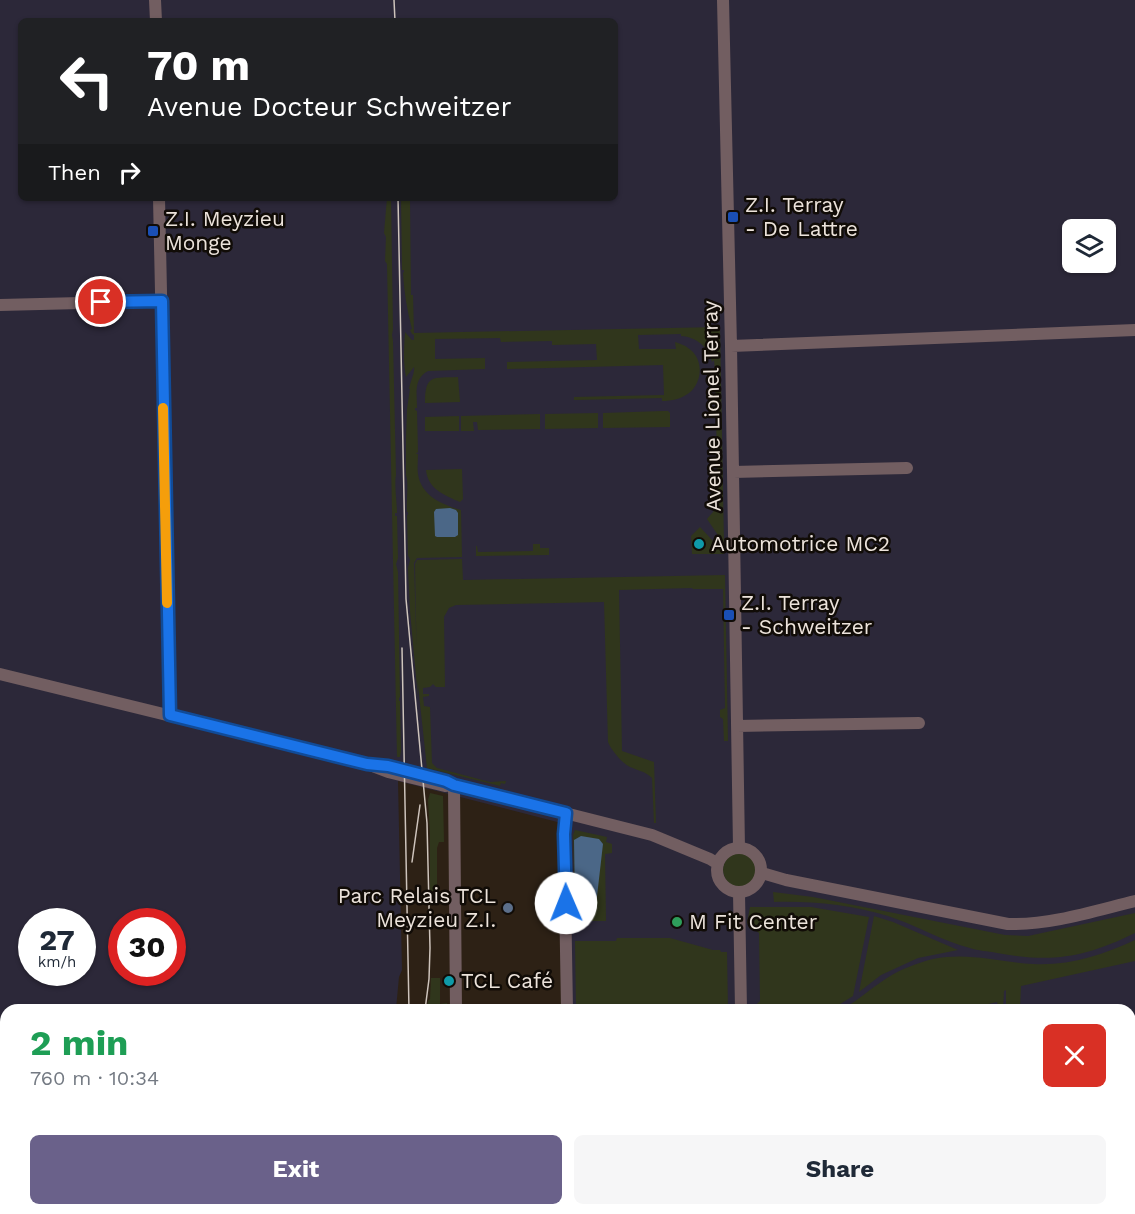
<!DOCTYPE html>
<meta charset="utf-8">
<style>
:root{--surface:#fff;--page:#f6f6f7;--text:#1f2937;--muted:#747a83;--accent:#6a618a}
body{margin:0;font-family:"Work Sans",sans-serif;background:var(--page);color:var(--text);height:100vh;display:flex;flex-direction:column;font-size:22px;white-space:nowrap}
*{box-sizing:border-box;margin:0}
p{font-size:20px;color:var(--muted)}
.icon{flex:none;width:33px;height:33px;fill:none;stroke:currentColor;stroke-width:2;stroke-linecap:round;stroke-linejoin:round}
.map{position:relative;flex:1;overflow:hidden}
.drawer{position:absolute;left:0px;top:1004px;width:1136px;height:212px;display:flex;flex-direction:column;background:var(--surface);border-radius:18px 18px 0 0;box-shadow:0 2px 4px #0004}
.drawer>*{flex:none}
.hud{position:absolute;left:18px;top:18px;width:600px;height:183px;border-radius:9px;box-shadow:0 2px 4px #0004;background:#202124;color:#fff;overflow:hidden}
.fabs{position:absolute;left:1062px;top:219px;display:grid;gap:12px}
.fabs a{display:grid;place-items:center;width:54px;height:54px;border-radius:9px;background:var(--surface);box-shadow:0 2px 4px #0004;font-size:30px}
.speed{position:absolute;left:18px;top:908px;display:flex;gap:12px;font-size:30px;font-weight:700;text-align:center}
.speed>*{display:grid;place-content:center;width:78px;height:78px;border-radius:50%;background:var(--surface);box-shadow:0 2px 4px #0004;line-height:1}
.speed small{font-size:15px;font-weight:400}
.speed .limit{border:9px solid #d22;background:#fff;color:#111}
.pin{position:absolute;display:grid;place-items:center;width:51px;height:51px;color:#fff;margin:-26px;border:3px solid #fff;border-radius:50%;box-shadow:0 2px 6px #0007}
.me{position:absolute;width:66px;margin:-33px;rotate:359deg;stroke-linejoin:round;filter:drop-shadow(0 0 4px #0008)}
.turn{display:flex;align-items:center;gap:21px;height:126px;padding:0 30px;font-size:27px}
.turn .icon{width:78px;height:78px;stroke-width:2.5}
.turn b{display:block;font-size:42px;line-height:51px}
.then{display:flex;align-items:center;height:57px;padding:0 30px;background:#0003;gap:12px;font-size:22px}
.round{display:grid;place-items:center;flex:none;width:63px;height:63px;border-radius:9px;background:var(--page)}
.head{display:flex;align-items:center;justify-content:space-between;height:102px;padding:0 30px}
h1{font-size:36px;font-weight:700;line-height:45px;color:#1e9e55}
.cta{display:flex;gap:12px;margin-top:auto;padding:12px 30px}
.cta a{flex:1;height:69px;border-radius:9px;background:var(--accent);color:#fff;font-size:24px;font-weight:700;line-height:69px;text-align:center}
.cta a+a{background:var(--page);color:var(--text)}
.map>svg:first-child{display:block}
.industrial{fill:#2c2839;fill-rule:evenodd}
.green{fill:#30361c}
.water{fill:#4b6787}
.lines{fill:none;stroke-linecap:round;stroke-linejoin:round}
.minor{stroke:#725e61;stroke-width:12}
.tram{stroke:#cec4bc;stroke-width:1.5}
.route-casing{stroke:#114b97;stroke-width:15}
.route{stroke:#1a73e8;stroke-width:10}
.slow{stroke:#f59e0b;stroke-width:10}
.transit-dot{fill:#1a4fb4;stroke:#110c07;stroke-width:2}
.culture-dot{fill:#0f9aa8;stroke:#110c07;stroke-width:2}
.service-dot{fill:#5c6f8a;stroke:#110c07;stroke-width:2}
.leisure-dot{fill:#2e9e5b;stroke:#110c07;stroke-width:2}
.labels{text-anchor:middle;stroke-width:5;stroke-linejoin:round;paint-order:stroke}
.poi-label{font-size:21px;fill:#ece3db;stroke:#110c07;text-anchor:start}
.street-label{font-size:21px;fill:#ece3db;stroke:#110c07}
</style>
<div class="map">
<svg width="1135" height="1214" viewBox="0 0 1135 1214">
<rect width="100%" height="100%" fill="#2d2115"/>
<!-- industrial -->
<path class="industrial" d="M0,0H1135V1214H441L463,1209H1130V1010L568,1009L565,824L398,781L402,970L399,977L396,1009L6,1010V1077H0ZM21,21H615V198H21ZM1072,230H1106V262H1072ZM32,921H82V972H32ZM122,921H172V972H122Z"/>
<!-- green -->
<path class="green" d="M387,198H391L393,329L392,335L393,341L396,475C394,483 397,503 397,513H395V516H397L398,558L396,564L398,572L400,697L399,698V701H400L401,751L400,757H397L387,264L385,261L386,237L384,233Z
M401,198H410L411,295H413L414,333L720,327L724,544L707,519L718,506L715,371L714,360L712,362C708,347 697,337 681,336V334L638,335L639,349H676L675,342C680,344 685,345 688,348C704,358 703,382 689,393C681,399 672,401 662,401V398L574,400V397L664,395L663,365L507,369V362L597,360L596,344L552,345V341L501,342L500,338L435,339V359L485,358V369L428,371C413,379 417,394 417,408H415V410L417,411L418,452L416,454H418C418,461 417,468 418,474C421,496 443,505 461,510L462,557L417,558L414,563L418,698L410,611L408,568L410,560L408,555L407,515H408V512H407C406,503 409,482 406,475V438L407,409L410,389H409C410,382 415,373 414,367L406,377C403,362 404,347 405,332L412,340H414V335L412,334L410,330L412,329C407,310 404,292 403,273L404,272V270H402Z
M458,377L460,402L425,403C425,374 433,378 458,377Z
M663,411H668L670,413V427L603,428V413Z
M598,413V428L545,429V414Z
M540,414V429L478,430L477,422H473L474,431H461V416Z
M459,416V431H425V417Z
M462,469L463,499L460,502C444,495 428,489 426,470Z
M700,527L724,553V554H692L691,536Z
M533,544H540V548H549V555L476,556V546H477L478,552L533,551Z
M462,559L463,580L725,575L728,741H724L723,719L720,717V710L725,708L723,589H693L692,588L619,590L622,751L654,762L656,823H654L652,778C645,771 639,771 630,767C622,763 611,750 608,742L604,602L456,605L449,608L444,617L445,687H436L433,684L430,687L423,688V694H429V696L423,697L424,706L430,707L432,763L437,768L490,782L506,781L505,784L501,783L500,786L427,768L417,676L415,564L417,560Z
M430,793L443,796L444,842H439L437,848V891H430V834L428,800Z
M575,830L607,837L606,842L612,844V853L605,854L606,921H575L573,835Z
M723 870a17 17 0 1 1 34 0a17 17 0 1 1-34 0Z
M773,892L813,897L1005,935L1028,936L1135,913V933C1084,958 1052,963 997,953C988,951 978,951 970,948C942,941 916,925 888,916C851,905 813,901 774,902Z
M750,907H811L869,917L853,996L837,1006L828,1009H752L760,1001L759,933L747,923Z
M874,916L893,922L958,950L918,958L881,975L859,992Z
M617,938H670L713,950H720L721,952H727L728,1009H576L575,941H616Z
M1135,940V961L1021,986L1020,1009H1006V990L1004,991L1003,1009H999L997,1002L963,1010L842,1009C858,1001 871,988 887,978C901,969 917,963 933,959C969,952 998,962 1033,964C1069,966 1103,955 1135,940Z
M431,978H440V1004L447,1003L448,1009H427L428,1001L430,999Z"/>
<!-- water -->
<path class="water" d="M450,508L456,510L458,513V535L455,537H437L435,536L434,512L436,509Z
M581,836L599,839L603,844L596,905C593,911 589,913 582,913L575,903L574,840Z"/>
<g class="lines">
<!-- minor -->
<path class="minor" d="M155,0L156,21
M723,0L731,346L739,848
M159,198L170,715
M0,305L161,301
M731,346L1135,330
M733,472L907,468
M0,674L367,764L388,772L445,786L454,785
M737,726L919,723
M447,782L454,785L652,835L710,859L718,864
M454,785L456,1010
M566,813L564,834L567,1010
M717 870a22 22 0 1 1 44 0a22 22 0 1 1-44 0Z
M762,873L786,880L1008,924C1051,925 1094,911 1135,901
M739,893L741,1010
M572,1209V1214
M743,1209V1214"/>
<!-- tram -->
<path class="tram" d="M394,0L395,21
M398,198L406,599L427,823L430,948L429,979L425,1010
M402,648L409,1010
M412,862L420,805
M265,1209V1214
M416,1209V1214"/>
</g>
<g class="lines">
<defs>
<path id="route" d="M101,302L162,301L170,715L367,764L388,766L446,781L454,785L566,813L564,834L566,903"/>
</defs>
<!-- route casing -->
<use href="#route" class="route-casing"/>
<!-- route -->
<use href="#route" class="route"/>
<!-- slow -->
<path class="slow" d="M163,408L167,603"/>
</g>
<!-- markers -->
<g class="transit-dot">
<rect x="727" y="211" width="12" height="12" rx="3"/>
<rect x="147" y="225" width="12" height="12" rx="3"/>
<rect x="723" y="609" width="12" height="12" rx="3"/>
</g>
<g class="culture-dot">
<circle cx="699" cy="544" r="6"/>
<circle cx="449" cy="981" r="6"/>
</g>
<circle class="service-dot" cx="508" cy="908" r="6"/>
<circle class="leisure-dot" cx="677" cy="922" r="6"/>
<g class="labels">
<!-- poi labels -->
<g class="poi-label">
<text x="745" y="212">Z.I. Terray<tspan x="745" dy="24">- De Lattre</tspan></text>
<text x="165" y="226">Z.I. Meyzieu<tspan x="165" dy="24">Monge</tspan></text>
<text x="711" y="551">Automotrice MC2</text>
<text x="741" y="610">Z.I. Terray<tspan x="741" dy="24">- Schweitzer</tspan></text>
<text x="496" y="903" text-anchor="end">Parc Relais TCL<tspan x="496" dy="24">Meyzieu Z.I.</tspan></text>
<text x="689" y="929">M Fit Center</text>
<text x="461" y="988">TCL Café</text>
</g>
<!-- street labels -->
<g class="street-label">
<text transform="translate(712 406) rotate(-91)" y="7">Avenue Lionel Terray</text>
</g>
</g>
</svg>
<div class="fabs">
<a><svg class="icon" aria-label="layers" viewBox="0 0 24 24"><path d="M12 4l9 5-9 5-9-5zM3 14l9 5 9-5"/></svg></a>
</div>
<div class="speed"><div>27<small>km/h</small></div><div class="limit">30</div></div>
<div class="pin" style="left:101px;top:302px;background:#d93025"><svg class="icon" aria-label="arrive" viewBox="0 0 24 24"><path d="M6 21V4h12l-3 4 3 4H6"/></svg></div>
<svg class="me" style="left:566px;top:903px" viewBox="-20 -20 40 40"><circle r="19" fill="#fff"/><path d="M0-13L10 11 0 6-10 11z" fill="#1a73e8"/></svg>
<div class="hud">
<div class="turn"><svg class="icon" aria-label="left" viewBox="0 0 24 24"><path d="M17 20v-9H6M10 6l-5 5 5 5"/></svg><div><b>70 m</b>Avenue Docteur Schweitzer</div></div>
<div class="then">Then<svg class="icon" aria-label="right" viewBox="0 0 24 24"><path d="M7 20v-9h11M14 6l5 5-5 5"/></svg></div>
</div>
<section class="drawer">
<div class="head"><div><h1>2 min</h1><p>760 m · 10:34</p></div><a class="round" style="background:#d93025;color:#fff"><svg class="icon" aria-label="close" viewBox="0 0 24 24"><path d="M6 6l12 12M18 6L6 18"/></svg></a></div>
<div class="cta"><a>Exit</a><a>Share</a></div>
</section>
</div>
